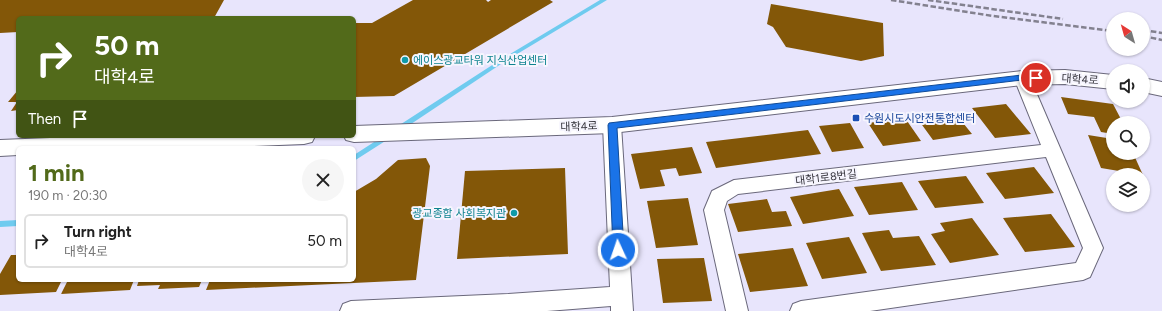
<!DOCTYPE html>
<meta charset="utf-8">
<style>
:root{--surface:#fff;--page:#f6f6f6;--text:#222;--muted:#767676;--line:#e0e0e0;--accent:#526a1a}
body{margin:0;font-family:Figtree,"Noto Sans KR",sans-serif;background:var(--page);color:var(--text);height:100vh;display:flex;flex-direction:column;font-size:15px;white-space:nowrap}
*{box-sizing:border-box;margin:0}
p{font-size:13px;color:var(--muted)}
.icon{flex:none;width:22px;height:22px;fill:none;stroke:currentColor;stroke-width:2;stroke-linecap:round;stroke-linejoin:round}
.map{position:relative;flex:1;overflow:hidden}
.side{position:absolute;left:16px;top:146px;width:340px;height:136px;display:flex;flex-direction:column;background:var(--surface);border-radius:6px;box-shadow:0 1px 3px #0004}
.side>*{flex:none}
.top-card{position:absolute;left:16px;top:16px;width:340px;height:122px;border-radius:6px;box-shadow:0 1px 3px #0004;background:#526a1a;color:#fff;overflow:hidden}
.needle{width:26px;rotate:323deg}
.controls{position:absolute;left:1106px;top:12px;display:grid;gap:8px}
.controls a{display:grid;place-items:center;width:44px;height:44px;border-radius:50%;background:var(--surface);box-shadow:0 1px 3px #0004;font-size:20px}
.pin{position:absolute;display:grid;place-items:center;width:34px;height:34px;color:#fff;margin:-17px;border:2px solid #fff;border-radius:50%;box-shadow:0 1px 4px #0007}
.me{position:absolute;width:44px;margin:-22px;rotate:357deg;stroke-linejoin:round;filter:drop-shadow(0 0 3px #0008)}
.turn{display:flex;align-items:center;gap:14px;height:84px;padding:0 12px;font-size:18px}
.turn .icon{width:52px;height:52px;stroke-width:2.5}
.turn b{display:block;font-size:28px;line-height:34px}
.then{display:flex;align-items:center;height:38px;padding:0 12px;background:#0003;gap:8px;font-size:15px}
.round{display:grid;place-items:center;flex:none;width:42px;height:42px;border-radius:21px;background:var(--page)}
.summary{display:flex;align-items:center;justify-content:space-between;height:68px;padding:0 12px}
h1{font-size:24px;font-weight:700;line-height:30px;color:var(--accent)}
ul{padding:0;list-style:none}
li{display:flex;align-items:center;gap:12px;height:54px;margin:0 8px 6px;padding:0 4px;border:2px solid var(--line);border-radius:6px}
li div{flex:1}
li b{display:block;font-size:15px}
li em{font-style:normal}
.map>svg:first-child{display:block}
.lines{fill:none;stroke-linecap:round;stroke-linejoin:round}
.stream{fill:#6fcbef;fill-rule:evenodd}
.building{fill:#835708}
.street-casing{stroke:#6a687b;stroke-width:2}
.secondary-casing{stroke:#6a687b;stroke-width:2}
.street{fill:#fff;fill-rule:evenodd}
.secondary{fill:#fff;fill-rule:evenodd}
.rail{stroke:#83818f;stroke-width:2.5;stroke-dasharray:5.5 2.5;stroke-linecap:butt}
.route{fill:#1a73e8;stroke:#114b97}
.culture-dot{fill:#0f9aa8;stroke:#f6f5fe;stroke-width:1.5}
.transit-dot{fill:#1a4fb4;stroke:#f6f5fe;stroke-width:1.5}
.labels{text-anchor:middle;stroke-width:4;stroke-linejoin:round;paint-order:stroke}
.culture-label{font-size:11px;fill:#0d838f;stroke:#f6f5fe;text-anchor:start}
.street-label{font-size:11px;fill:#34333b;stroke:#f6f5fe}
.transit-label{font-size:11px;fill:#164399;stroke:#f6f5fe;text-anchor:start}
</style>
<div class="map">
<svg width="1162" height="311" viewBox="0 0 1162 311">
<rect width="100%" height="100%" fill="#e8e5fc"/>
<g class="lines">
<!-- stream -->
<path class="stream" d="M600,0H607L504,62L402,130H398L397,128L398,126L500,60Z
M388,133L390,134L391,136L390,138L354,161V155Z
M18,220V226L0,227V221Z"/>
</g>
<!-- building -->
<path class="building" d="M0,0H224L214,18H18V32L0,33Z
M413,0H486L488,2L491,0H550L553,2L394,96L354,97V23H372Z
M771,4L883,23L884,56L861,61L786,47L773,27L767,24Z
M18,90V110L11,111L17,102H8Z
M1061,97L1113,104L1123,123H1113V134L1101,132L1094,117L1068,114Z
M1006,104L1031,134L995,138L972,108Z
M955,113L972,134L933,140L917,118Z
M905,118L921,141L883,146L868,123Z
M850,123L864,148L832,152L819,126Z
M808,130L821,154L716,168L706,142Z
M1088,135L1113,139V153H1133L1143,175L1101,168Z
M692,147L702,173L679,176L676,168L660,170L665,186L640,189L631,154Z
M426,158L430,166L416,280L206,290L210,280H354V192L376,179L398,160Z
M1034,167L1054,193L1005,199L986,173Z
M565,168L568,254L457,259L465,171Z
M966,176L984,203L935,208L918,181Z
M902,182L918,210L869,215L854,187Z
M839,189L854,216L803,224L790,197Z
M688,198L698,245L656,248L647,201Z
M767,199L772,212L786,211L792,226L738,232L728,204Z
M1051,214L1075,247L1025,252L1003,218Z
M972,218L999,255L950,263L931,234L945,231L940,223Z
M889,230L893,238L919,236L936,265L881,271L862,233Z
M849,237L867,273L822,279L806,243Z
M793,248L808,286L750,292L738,254Z
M11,255H18V280H62L56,292L0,295V274Z
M704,258L712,301L663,303L657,259Z
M68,280H134L130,290L61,294Z
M139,280H202L199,287L158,289L160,285L137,286Z"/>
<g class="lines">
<defs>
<path id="street" d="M1022,73L1028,74L1030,78L1103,248L1090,277L1083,280L870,311H790L793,304L801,301L1076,263L1083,248L1046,157L738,194L727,201L724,210L748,311H726L704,210L712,191L734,180L1041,145L1014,78L1016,74Z
M612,119L618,121L621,125L633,311H611V306L547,311H340L343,304L351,301L508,294L610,287L603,125L606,121Z"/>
<path id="secondary" d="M1065,70L1113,75V89L1065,84L1022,85L612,133L354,142L346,140L344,136H354V126L612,117L1022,71Z
M1143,78L1162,82V96L1143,92Z
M100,136H315L312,142L304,144L202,148H18V155L0,156V140Z"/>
</defs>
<!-- street casing -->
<use href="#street" class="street-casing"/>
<!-- secondary casing -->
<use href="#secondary" class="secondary-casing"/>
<!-- street -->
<use href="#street" class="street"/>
<!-- secondary -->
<use href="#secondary" class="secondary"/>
<!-- rail -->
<path class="rail" d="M891,0L993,16L1113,31
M928,0L1063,19
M1143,30L1162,33
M1143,36L1162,40"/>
</g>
<!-- route -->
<path class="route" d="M1022,75H1036L1041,78L1036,80H1022L617,128L624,250L622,253L618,254L615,253L613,250L608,125L609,123Z"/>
<!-- markers -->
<g class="culture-dot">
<circle cx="405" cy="60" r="4"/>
<circle cx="514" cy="213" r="4"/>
</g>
<rect class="transit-dot" x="852" y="114" width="8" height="8" rx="2"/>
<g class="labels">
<!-- culture labels -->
<g class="culture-label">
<text x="413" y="64">에이스광교타워 지식산업센터</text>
<text x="506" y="217" text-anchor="end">광교종합 사회복지관</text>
</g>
<!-- street labels -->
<g class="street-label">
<text transform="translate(1080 79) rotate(4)" y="4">대학4로</text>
<text transform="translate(579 126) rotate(-2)" y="4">대학4로</text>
<text transform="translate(826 177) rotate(-7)" y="4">대학1로8번길</text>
</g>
<!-- transit labels -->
<g class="transit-label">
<text x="864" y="122">수원시도시안전통합센터</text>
</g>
</g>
</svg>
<div class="controls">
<a><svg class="needle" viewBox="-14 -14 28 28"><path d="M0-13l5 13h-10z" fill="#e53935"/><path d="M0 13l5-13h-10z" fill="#767676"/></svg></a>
<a><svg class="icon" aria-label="sound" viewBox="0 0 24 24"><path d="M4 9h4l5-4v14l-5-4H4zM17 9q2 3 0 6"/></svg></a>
<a><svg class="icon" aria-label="search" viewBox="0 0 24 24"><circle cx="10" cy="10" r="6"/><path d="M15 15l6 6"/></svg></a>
<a><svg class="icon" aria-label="layers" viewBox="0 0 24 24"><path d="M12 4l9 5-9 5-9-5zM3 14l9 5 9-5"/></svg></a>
</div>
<div class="pin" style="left:1036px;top:78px;background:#d93025"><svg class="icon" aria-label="arrive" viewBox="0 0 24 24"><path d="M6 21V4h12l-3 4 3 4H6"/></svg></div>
<svg class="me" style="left:618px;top:250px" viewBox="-20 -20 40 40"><circle r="17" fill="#1a73e8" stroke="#fff" stroke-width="3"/><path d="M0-11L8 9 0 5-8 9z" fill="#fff"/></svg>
<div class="top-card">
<div class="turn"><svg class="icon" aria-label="right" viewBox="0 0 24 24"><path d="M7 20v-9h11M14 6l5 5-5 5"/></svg><div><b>50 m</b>대학4로</div></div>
<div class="then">Then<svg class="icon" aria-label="arrive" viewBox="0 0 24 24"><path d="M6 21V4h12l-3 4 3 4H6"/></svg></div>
</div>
<section class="side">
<div class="summary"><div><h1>1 min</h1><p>190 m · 20:30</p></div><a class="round"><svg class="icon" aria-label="close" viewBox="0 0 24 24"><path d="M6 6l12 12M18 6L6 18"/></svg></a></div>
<ul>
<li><svg class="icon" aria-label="right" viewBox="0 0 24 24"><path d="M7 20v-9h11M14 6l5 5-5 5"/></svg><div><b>Turn right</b><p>대학4로</p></div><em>50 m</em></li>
</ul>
</section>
</div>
